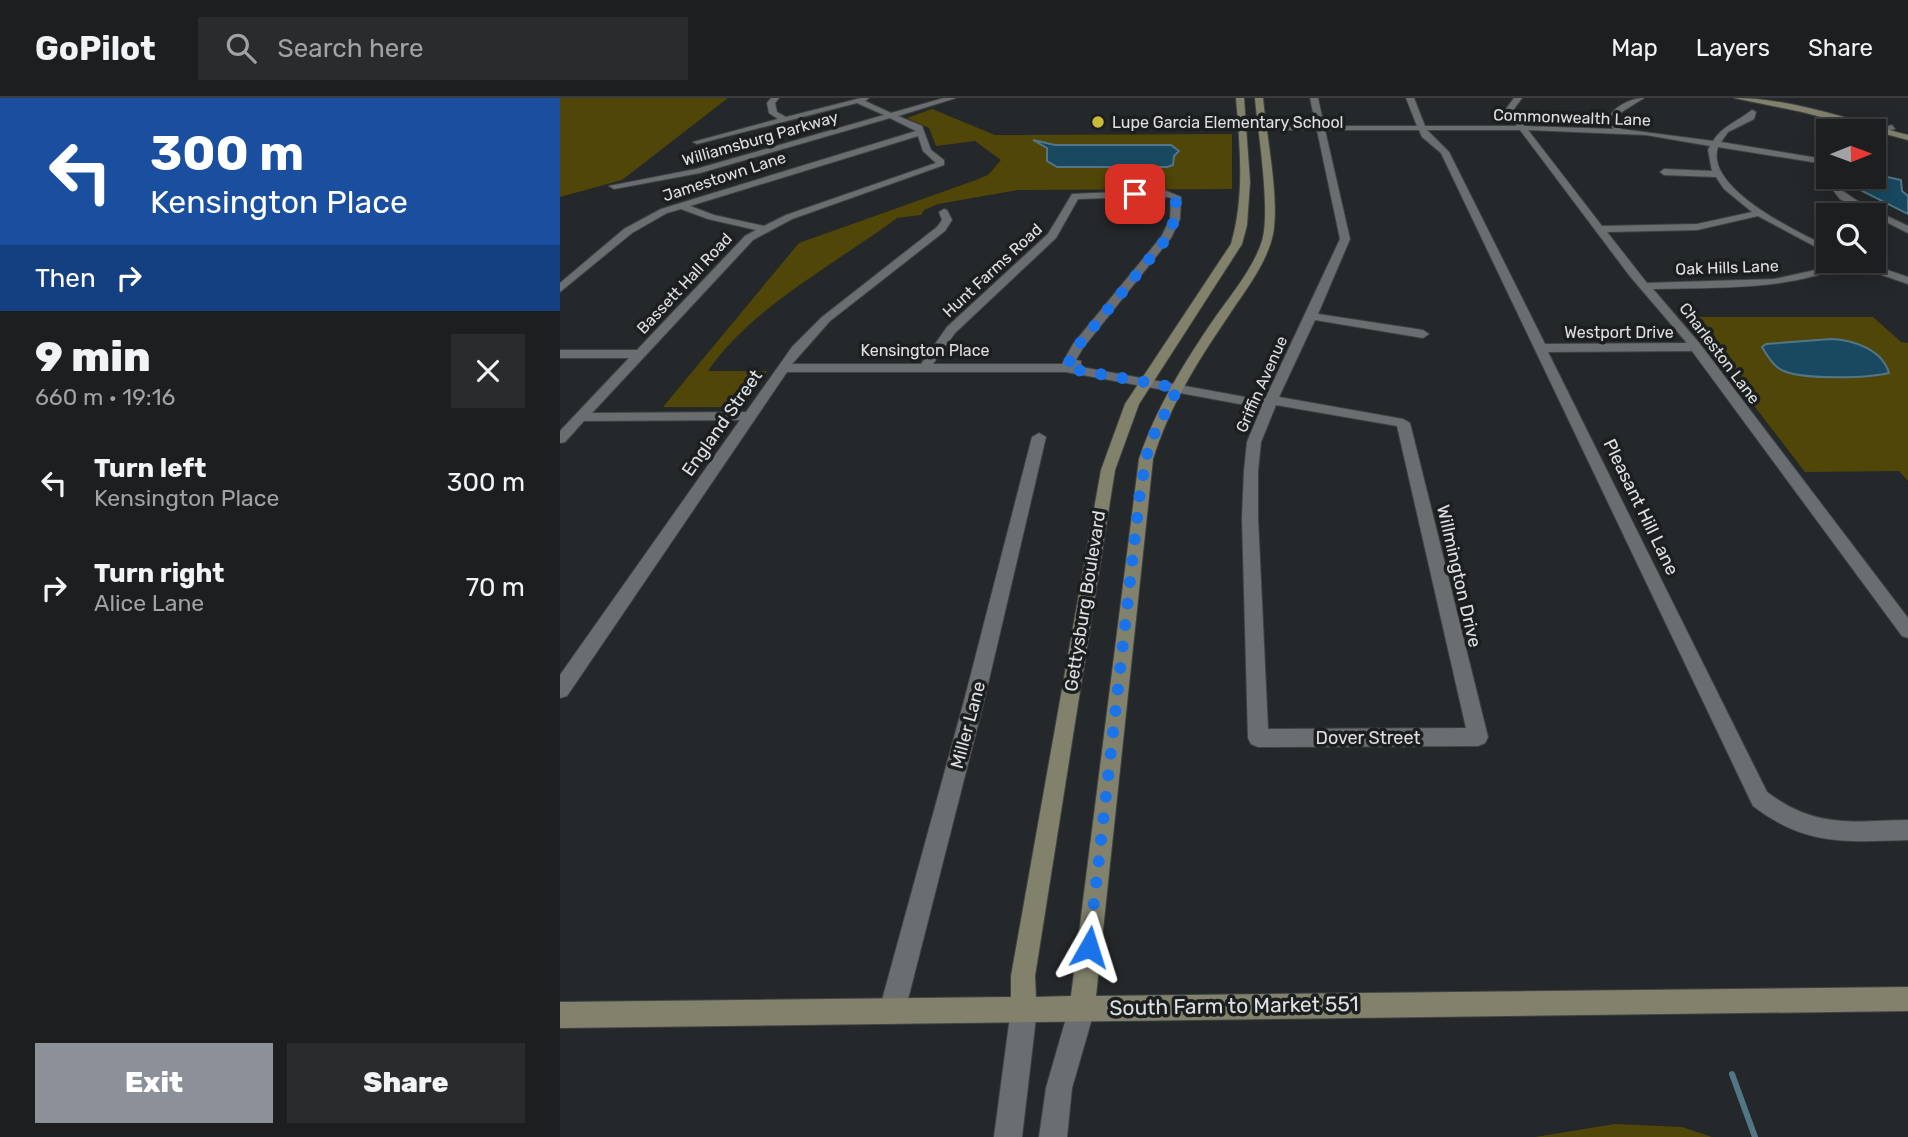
<!DOCTYPE html>
<meta charset="utf-8">
<style>
:root{--surface:#1c1e20;--page:#292b2d;--text:#f1f3f6;--muted:#a0a2a5;--line:#3a3c3e;--accent:#8c9099}
body{margin:0;font-family:Rubik,sans-serif;background:var(--page);color:var(--text);height:100vh;display:flex;flex-direction:column;font-size:26px;white-space:nowrap}
*{box-sizing:border-box;margin:0}
p{font-size:23px;color:var(--muted)}
.icon{flex:none;width:38px;height:38px;fill:none;stroke:currentColor;stroke-width:2;stroke-linecap:round;stroke-linejoin:round}
.map{position:relative;flex:1;overflow:hidden}
.side{display:flex;flex-direction:column;background:var(--surface);width:560px}
.side>*{flex:none}
.guide{background:#1a4fa0;color:#fff;overflow:hidden}
.needle{width:46px;rotate:89deg}
.buttons{position:absolute;left:1256px;top:21px;display:grid;gap:14px}
.buttons a{display:grid;place-items:center;width:70px;height:70px;border-radius:0px;background:var(--surface);box-shadow:0 4px 18px #0003,0 0 0 2px var(--line);font-size:35px}
.pin{position:absolute;display:grid;place-items:center;width:60px;height:60px;color:#fff;margin:-30px;border-radius:14px;box-shadow:0 4px 10px #0006}
.me{position:absolute;width:77px;margin:-38px;rotate:6deg;stroke-linejoin:round;filter:drop-shadow(0 0 5px #0008)}
.turn{display:flex;align-items:center;gap:24px;height:147px;padding:0 35px;font-size:32px}
.turn .icon{width:91px;height:91px;stroke-width:2.5}
.turn b{display:block;font-size:49px;line-height:60px}
.then{display:flex;align-items:center;height:66px;padding:0 35px;background:#0003;gap:14px;font-size:26px}
.round{display:grid;place-items:center;flex:none;width:74px;height:74px;border-radius:0px;background:var(--page)}
.summary{display:flex;align-items:center;justify-content:space-between;height:119px;padding:0 35px}
h1{font-size:42px;font-weight:800;line-height:52px}
.cta{display:flex;gap:14px;margin-top:auto;padding:14px 35px}
.cta a{flex:1;height:80px;border-radius:0px;background:var(--accent);color:#fff;font-size:28px;font-weight:800;line-height:80px;text-align:center}
.cta a+a{background:var(--page);color:var(--text)}
ul{padding:0;list-style:none}
li{display:flex;align-items:center;gap:21px;height:105px;padding:0 35px}
li div{flex:1}
li b{display:block;font-size:26px}
li em{font-style:normal}
header{display:flex;align-items:center;gap:42px;box-sizing:border-box;height:98px;padding:0 35px;background:var(--surface);border-bottom:2px solid var(--line)}
header strong{font-size:33px}
nav{display:flex;gap:38px;margin-inline-start:auto;font-size:24px}
.search{width:490px;height:63px;background:var(--page);display:flex;align-items:center;gap:18px;box-sizing:border-box;padding:0 24px;border-radius:0px;color:var(--muted);font-size:26px}
main{display:flex;flex:1;min-height:0}
.map>svg:first-child{display:block}
.green{fill:#4f4608}
.water{fill:#184961;stroke:#537687;stroke-width:2}
.lines{fill:none;stroke-linecap:round;stroke-linejoin:round}
.stream{stroke:#537687;stroke-width:6}
.street-casing{stroke:#404344;stroke-width:2}
.secondary-casing{stroke:#404344;stroke-width:2}
.street{fill:#6a6e70;fill-rule:evenodd}
.secondary{fill:#82826c;fill-rule:evenodd}
.route{stroke:#1a73e8;stroke-width:12;stroke-dasharray:0 21.6}
.poi-dot{fill:#ccb939;stroke:#1c1f20;stroke-width:2.5}
.labels{text-anchor:middle;stroke-width:7;stroke-linejoin:round;paint-order:stroke}
.far-street-label{font-size:16px;fill:#dee0e1;stroke:#1c1f20}
.far-poi-label{font-size:16px;fill:#dee0e1;stroke:#1c1f20;text-anchor:start}
.street-label{font-size:18px;fill:#dee0e1;stroke:#1c1f20}
.near-street-label{font-size:21px;fill:#dee0e1;stroke:#1c1f20}
</style>
<header>
<strong>GoPilot</strong>
<div class="search"><svg class="icon" aria-label="search" viewBox="0 0 24 24"><circle cx="10" cy="10" r="6"/><path d="M15 15l6 6"/></svg>Search here</div>
<nav><a>Map</a><a>Layers</a><a>Share</a></nav>
</header>
<main>
<section class="side">
<div class="guide">
<div class="turn"><svg class="icon" aria-label="left" viewBox="0 0 24 24"><path d="M17 20v-9H6M10 6l-5 5 5 5"/></svg><div><b>300 m</b>Kensington Place</div></div>
<div class="then">Then<svg class="icon" aria-label="right" viewBox="0 0 24 24"><path d="M7 20v-9h11M14 6l5 5-5 5"/></svg></div>
</div>
<div class="summary"><div><h1>9 min</h1><p>660 m · 19:16</p></div><a class="round"><svg class="icon" aria-label="close" viewBox="0 0 24 24"><path d="M6 6l12 12M18 6L6 18"/></svg></a></div>
<ul>
<li><svg class="icon" aria-label="left" viewBox="0 0 24 24"><path d="M17 20v-9H6M10 6l-5 5 5 5"/></svg><div><b>Turn left</b><p>Kensington Place</p></div><em>300 m</em></li>
<li><svg class="icon" aria-label="right" viewBox="0 0 24 24"><path d="M7 20v-9h11M14 6l5 5-5 5"/></svg><div><b>Turn right</b><p>Alice Lane</p></div><em>70 m</em></li>
</ul>
<div class="cta"><a>Exit</a><a>Share</a></div>
</section>
<div class="map">
<svg width="1348" height="1039" viewBox="0 0 1348 1039">
<rect width="100%" height="100%" fill="#25282a"/>
<!-- green -->
<path class="green" d="M0,0H168L62,82L0,99Z
M372,11L435,37L672,36V91L458,92L378,106L364,112L361,117L337,120C277,165 190,210 148,273H207L182,309H103L239,145L416,82L428,77L441,62L415,43L376,48L369,30L347,20Z
M1126,219H1313L1341,244L1348,245V383L1339,373L1245,374Z
M1055,1026L1122,1029L1152,1039H975Z"/>
<!-- water -->
<path class="water" d="M473,42L495,47H611L619,53L614,58L613,67L607,69H497L487,63V50Z
M1314,76L1341,82L1342,93L1348,98V116L1302,93L1307,86L1297,79H1314Z
M1271,241C1293,242 1322,251 1329,275C1309,280 1244,282 1224,273C1215,270 1207,258 1202,249L1206,246Z"/>
<g class="lines">
<!-- stream -->
<path class="stream" d="M1172,976L1195,1039"/>
<defs>
<path id="street" d="M211,0H219L215,5L217,14L226,19L301,0H309L305,3L331,15L384,0H396L338,18L362,28L371,52L384,62V67L232,121L193,142L32,315L186,314L232,249L262,219L377,129L382,122L379,114L384,111L387,112L392,122L385,133L270,223L232,266H361L387,229L488,136L512,96L604,92L621,99L620,121L611,140L523,250L516,262L521,263V269L696,301L706,299L780,141L757,32H703L699,30L703,28H756L750,0H758L764,28H857L846,0H854L865,28H957L946,11L954,0H962L954,11L964,28L1053,31L1048,21C1053,9 1071,0 1084,0L1057,17L1056,21L1061,31L1153,43C1162,28 1180,22 1192,12L1196,14L1194,21L1168,34L1161,44L1258,60L1260,53L1269,50C1269,57 1265,63 1267,71C1271,96 1325,116 1348,128V135L1280,101L1258,73V65L1158,49C1144,90 1239,135 1269,149V156L1198,118L1137,132L1047,134L1087,185L1214,181L1260,171L1279,163H1301L1348,179V186L1290,166C1226,193 1161,189 1093,191L1140,246L1348,520V540L1342,538L1132,253L988,254L1207,694C1256,731 1291,723 1348,722V742C1286,744 1245,748 1193,708L881,55L862,39L859,32H765L790,141L758,216L863,232L869,236L863,240L755,222L719,299L843,321L850,325L928,639L925,645L918,648L698,649L691,646L688,640L682,420L684,373L687,344L702,308L696,309L506,274H227L7,598L0,600V577L180,322L24,323L5,344L0,345V333L69,260H0V252H77L185,138L196,132L148,121L121,111L107,115L72,135L0,194V185L64,131L101,111L356,33L330,20L140,75L54,91L49,88L136,71L324,17L297,5L137,46L133,44L218,21L209,15L207,5ZM867,32H960L1069,177L1127,245L985,246L889,54ZM968,32L1086,37L1150,48L1148,52L1152,73L1104,71L1100,74L1104,77L1156,79L1164,91L1192,114L1137,126L1042,128ZM358,38L363,53L376,65L226,117L204,128L154,117L130,108ZM603,98L611,100L610,121L601,139L513,246L502,266H373L395,235L496,140L518,101ZM716,307L837,328L906,630L708,631L698,420V373L701,344Z
M1332,27L1335,31L1314,36V33H1310Z
M479,335L486,339L424,603L345,913L341,922L332,926L323,922L319,913L404,603L472,339Z
M522,897L531,901L535,910L512,990L507,1039H479L486,990L509,910L513,901Z
M464,898L473,902L477,911L462,1039H434L451,911L455,902Z"/>
<path id="secondary" d="M676,0H684L690,84L687,127L682,146L579,306L555,372L475,878L476,899L511,898L579,361C596,310 624,265 654,221C671,197 693,171 702,143C711,112 698,35 695,0H703C706,36 722,112 711,144C702,173 681,198 665,223C635,267 609,310 593,361L536,898L1348,889V913L0,930V904L451,899V878L541,372L565,306L671,146C685,98 680,49 676,0Z
M1174,0C1232,0 1292,23 1348,37V42L1242,14Z"/>
</defs>
<!-- street casing -->
<use href="#street" class="street-casing"/>
<!-- secondary casing -->
<use href="#secondary" class="secondary-casing"/>
<!-- street -->
<use href="#street" class="street"/>
<!-- secondary -->
<use href="#secondary" class="secondary"/>
</g>
<g class="lines">
<!-- route -->
<path class="route" d="M529,849L580,394L589,346L618,290L506,270L517,249L606,141L615,121L616,99L575,96"/>
</g>
<!-- markers -->
<circle class="poi-dot" cx="538" cy="24" r="7"/>
<g class="labels">
<!-- far-street labels -->
<g class="far-street-label">
<text transform="translate(1012 19) rotate(2)" y="6">Commonwealth Lane</text>
<text transform="translate(200 40) rotate(-16)" y="6">Williamsburg Parkway</text>
<text transform="translate(164 78) rotate(-18)" y="6">Jamestown Lane</text>
<text transform="translate(1167 169) rotate(-2)" y="6">Oak Hills Lane</text>
<text transform="translate(432 172) rotate(-43)" y="6">Hunt Farms Road</text>
<text transform="translate(124 185) rotate(-47)" y="6">Bassett Hall Road</text>
<text x="1059" y="240">Westport Drive</text>
<text x="365" y="258">Kensington Place</text>
<text transform="translate(1160 255) rotate(53)" y="6">Charleston Lane</text>
<text transform="translate(701 286) rotate(-66)" y="6">Griffin Avenue</text>
</g>
<!-- far-poi labels -->
<g class="far-poi-label">
<text x="552" y="30">Lupe Garcia Elementary School</text>
</g>
<!-- street labels -->
<g class="street-label">
<text transform="translate(162 325) rotate(-55)" y="6">England Street</text>
<text transform="translate(1081 409) rotate(64)" y="6">Pleasant Hill Lane</text>
<text transform="translate(899 478) rotate(77)" y="6">Willmington Drive</text>
<text transform="translate(525 503) rotate(-81)" y="6">Gettysburg Boulevard</text>
<text transform="translate(408 627) rotate(-75)" y="6">Miller Lane</text>
<text x="808" y="646">Dover Street</text>
</g>
<!-- near-street labels -->
<g class="near-street-label">
<text transform="translate(674 908) rotate(-1)" y="7">South Farm to Market 551</text>
</g>
</g>
</svg>
<div class="buttons">
<a><svg class="needle" viewBox="-14 -14 28 28"><path d="M0-13l5 13h-10z" fill="#e53935"/><path d="M0 13l5-13h-10z" fill="#a0a2a5"/></svg></a>
<a><svg class="icon" aria-label="search" viewBox="0 0 24 24"><circle cx="10" cy="10" r="6"/><path d="M15 15l6 6"/></svg></a>
</div>
<div class="pin" style="left:575px;top:96px;background:#d93025"><svg class="icon" aria-label="arrive" viewBox="0 0 24 24"><path d="M6 21V4h12l-3 4 3 4H6"/></svg></div>
<svg class="me" style="left:529px;top:849px" viewBox="-20 -20 40 40"><path d="M0-17L14 15 0 8-14 15z" fill="#1a73e8" stroke="#fff" stroke-width="4"/></svg>
</div>
</main>
